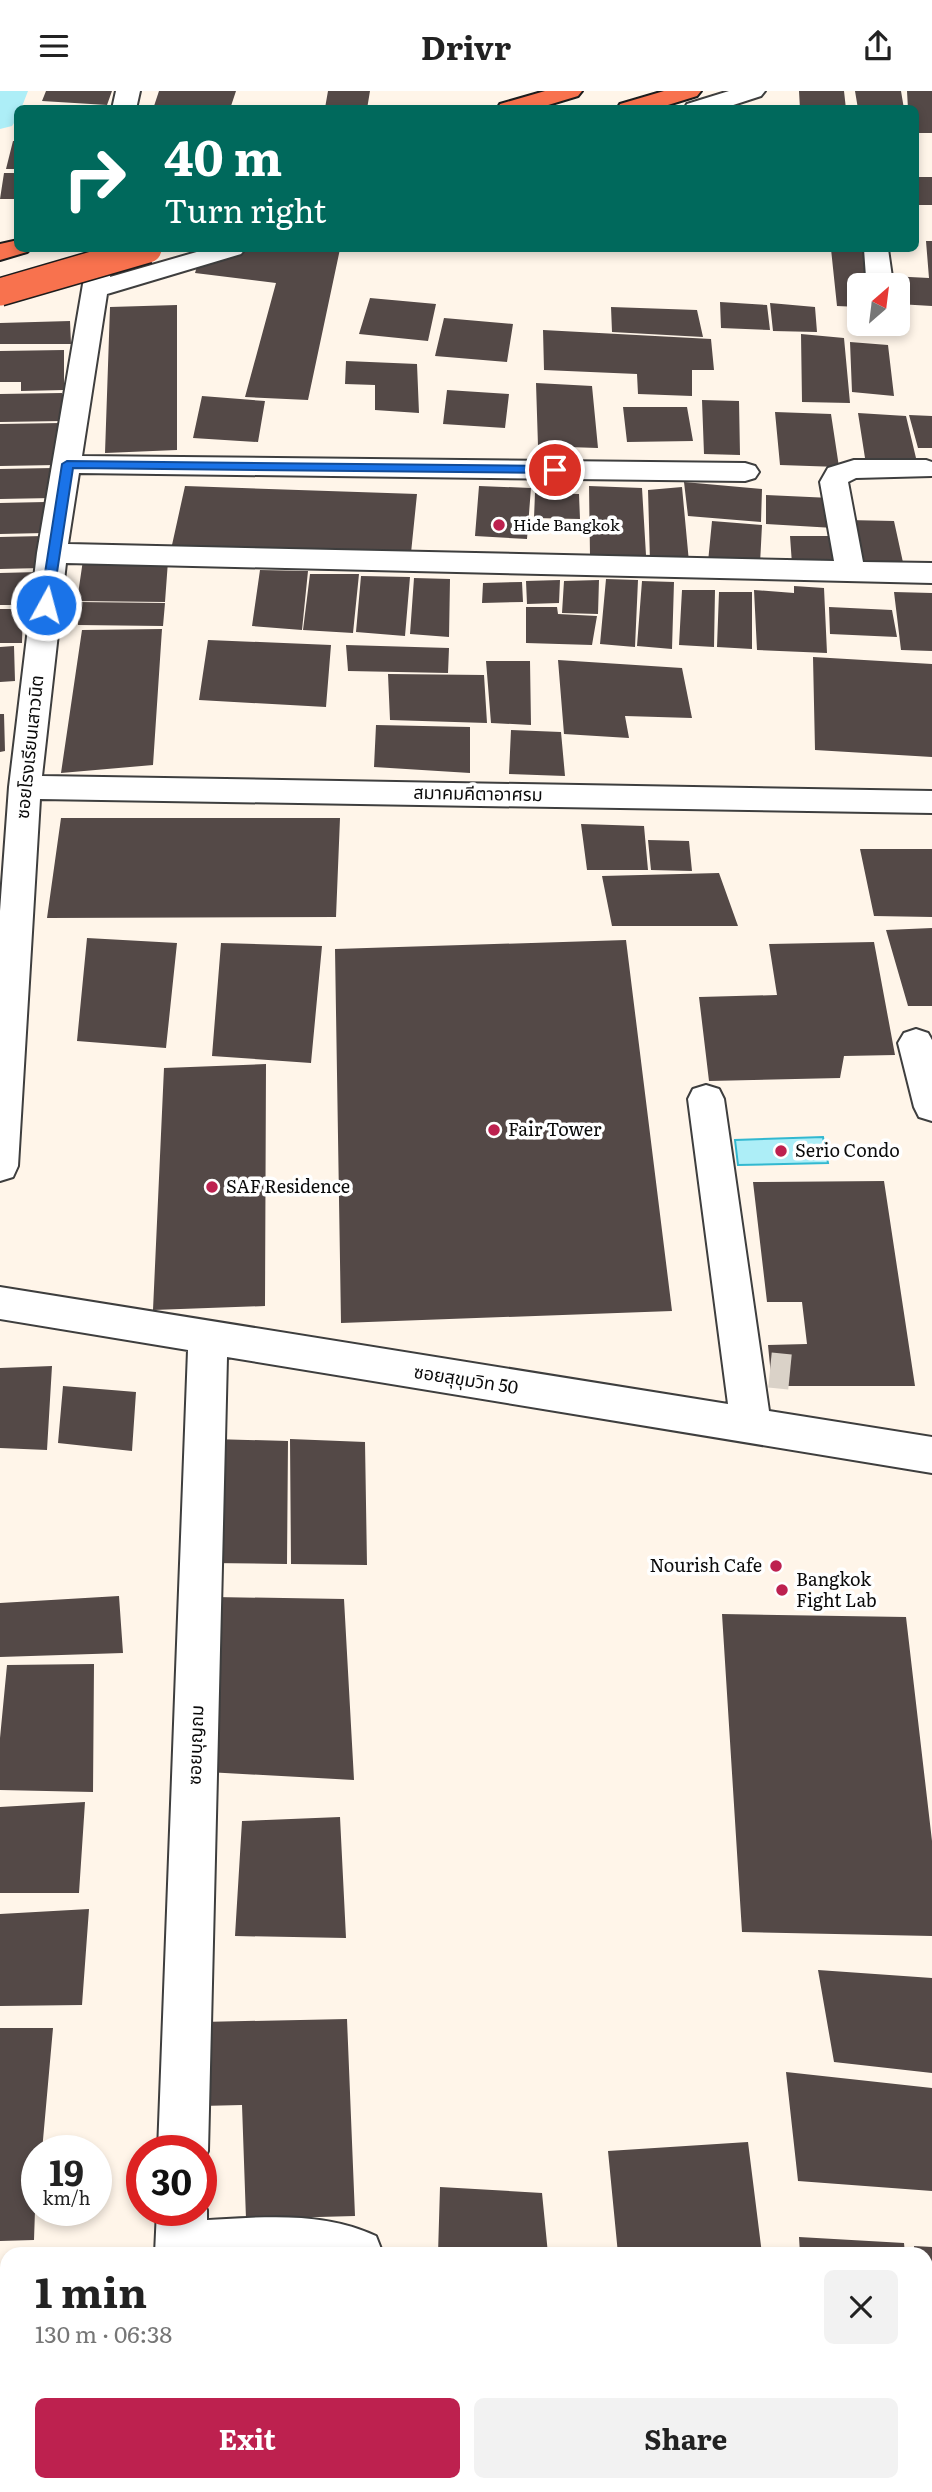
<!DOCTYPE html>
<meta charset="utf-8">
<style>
:root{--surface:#fff;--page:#f2f2f2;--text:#222;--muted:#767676;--accent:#bd214f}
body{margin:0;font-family:Literata,"Noto Sans Thai",serif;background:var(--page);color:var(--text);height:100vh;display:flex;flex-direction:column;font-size:26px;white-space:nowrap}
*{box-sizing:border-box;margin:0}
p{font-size:23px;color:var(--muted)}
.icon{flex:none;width:38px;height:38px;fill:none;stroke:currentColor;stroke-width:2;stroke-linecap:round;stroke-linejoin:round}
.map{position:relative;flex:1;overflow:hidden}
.sheet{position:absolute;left:0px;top:2156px;width:933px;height:245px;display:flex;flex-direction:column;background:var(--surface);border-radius:21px 21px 0 0;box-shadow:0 4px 10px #0003}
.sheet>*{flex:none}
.hud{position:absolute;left:14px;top:14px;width:905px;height:147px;border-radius:10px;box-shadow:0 4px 10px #0003;background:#00695c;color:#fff;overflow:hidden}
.needle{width:46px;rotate:28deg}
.fabs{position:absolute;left:847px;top:182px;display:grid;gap:14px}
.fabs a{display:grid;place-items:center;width:63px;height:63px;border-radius:10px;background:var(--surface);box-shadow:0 4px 10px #0003;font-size:35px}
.speed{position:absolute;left:21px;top:2044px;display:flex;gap:14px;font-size:35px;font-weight:700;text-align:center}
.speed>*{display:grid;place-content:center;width:91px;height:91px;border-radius:50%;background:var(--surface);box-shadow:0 4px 10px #0003;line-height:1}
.speed small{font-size:18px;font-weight:400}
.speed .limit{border:10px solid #d22;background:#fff;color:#111}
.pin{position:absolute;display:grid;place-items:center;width:60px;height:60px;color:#fff;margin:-30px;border:4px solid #fff;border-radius:50%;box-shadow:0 2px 7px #0007}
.me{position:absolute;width:77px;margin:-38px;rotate:7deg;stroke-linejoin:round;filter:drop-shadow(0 0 5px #0008)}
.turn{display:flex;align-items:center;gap:24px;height:147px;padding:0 35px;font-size:32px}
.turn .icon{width:91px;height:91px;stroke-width:2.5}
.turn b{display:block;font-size:49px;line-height:60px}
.round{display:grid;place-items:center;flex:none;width:74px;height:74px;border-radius:10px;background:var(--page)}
.head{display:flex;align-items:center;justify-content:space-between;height:119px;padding:0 35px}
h1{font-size:42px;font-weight:700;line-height:52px}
.action{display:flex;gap:14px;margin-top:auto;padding:14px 35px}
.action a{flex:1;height:80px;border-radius:10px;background:var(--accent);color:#fff;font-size:28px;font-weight:700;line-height:80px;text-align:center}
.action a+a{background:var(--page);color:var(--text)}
header{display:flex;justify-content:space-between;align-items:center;height:91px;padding:0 35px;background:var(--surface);font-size:32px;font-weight:700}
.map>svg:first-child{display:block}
.water{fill:#adeef7;stroke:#32b8d0;stroke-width:2}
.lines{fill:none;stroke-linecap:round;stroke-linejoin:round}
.canal{fill:#adeef7;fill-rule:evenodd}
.building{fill:#544947}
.minor-tunnel{stroke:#dad2c8;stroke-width:35;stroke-dasharray:35 18;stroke-linecap:butt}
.minor-casing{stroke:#3e3e3e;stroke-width:4}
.highway-casing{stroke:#1c1c1c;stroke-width:4}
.minor{fill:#fff;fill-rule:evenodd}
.highway{fill:#f8724e;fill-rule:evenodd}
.highway-bridge-casing{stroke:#1c1c1c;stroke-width:30;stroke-linecap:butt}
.highway-bridge{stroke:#f8724e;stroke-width:27}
.route{fill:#1a73e8;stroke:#114b97;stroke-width:2}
.poi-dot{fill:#bd214f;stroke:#fff;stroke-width:2.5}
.labels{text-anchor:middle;stroke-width:7;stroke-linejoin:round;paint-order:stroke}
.far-poi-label{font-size:16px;fill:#0b0b0b;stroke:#fff;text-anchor:start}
.street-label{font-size:18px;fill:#0b0b0b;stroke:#fff}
.poi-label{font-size:18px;fill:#0b0b0b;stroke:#fff;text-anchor:start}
</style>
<header><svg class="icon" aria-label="menu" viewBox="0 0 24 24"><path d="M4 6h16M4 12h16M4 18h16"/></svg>Drivr<svg class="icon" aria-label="share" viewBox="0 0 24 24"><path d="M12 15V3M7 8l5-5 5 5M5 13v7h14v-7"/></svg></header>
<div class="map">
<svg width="932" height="2401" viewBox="0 0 932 2401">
<rect width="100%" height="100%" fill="#fff5e9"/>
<!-- water -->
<path class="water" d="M823,1046L828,1072L738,1074L735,1049Z"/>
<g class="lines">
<!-- canal -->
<path class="canal" d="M0,0H28L21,18H18V26L12,35L0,38Z"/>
</g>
<!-- building -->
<path class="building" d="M46,0H112L107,14L42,10Z
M159,0H236L230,18H153Z
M328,0H370L367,18L325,17Z
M799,0H844L846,18H800Z
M855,0H901L904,18H858Z
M907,0H932V42H915V18H908Z
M13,50H18V78H6Z
M4,82H18V108H0Z
M915,86H932V114H915Z
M926,150H932V215L898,213V194H891L890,185L929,187Z
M247,158H340L308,309L245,306L276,192L195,182L198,172Z
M831,158H871L875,194H859V216L837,215Z
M370,207L436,213L428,250L359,243Z
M720,211L767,214L770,239L721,237Z
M770,212L815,216L817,241L773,240Z
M177,214V359L105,362L110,216Z
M611,216L697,219L703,246L612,241Z
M444,227L513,233L507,271L435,265Z
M70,230L71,253H0V232Z
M543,239L711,248L714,279H692V305L638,303L637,283L544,279Z
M801,243L844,247L850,312L802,311Z
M850,251L888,254L894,305L852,301Z
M64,259V299L21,300V291H0V260Z
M346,270L417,273L419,322L375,319V294L345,293Z
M536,292L592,295L598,357L538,355Z
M447,299L509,303L505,337L443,333Z
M62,302V330L0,331V303Z
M202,305L265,310L258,351L193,347Z
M702,309L739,310L740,364L704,363Z
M623,316H687L693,350L627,351Z
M775,321L831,323L839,376L780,374Z
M858,322L906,325L916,367H865Z
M909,324L932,325V357H918Z
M61,332L59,344H56V374L0,375V333Z
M53,377V407L0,408V378Z
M684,391L762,398L761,431L688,425Z
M185,395L417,403L411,462L172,454Z
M479,395L531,397L527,448L475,445Z
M589,395L642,397L646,464H590Z
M682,396L689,471L650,470L648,399Z
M535,402L579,403L580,428L534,427Z
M766,404L831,407L834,437L766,433Z
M45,411L44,442L0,443V412Z
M847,429L894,430L904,476H855Z
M712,430L762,434L760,473L708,471Z
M43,445L42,477L0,478V446Z
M790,445H839L843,474L792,473Z
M83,469L168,470L165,511L77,510Z
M260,479L308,480L302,539L252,535Z
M39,481L38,514H0V482Z
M310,483H359L353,542L303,539Z
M361,485L410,486L405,545L356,541Z
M414,487L450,488L449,546L410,543Z
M606,488L638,489L635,556L600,553Z
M560,489L559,512L527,513L526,490Z
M599,489L598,523L562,522L564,490Z
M642,490L674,491L672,558L637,555Z
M522,491L523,511L482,512L483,492Z
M794,495L824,497L827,562L757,559L754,499L794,502Z
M682,499H715L714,556L679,554Z
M719,501H752V558L717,556Z
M894,501L932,502V560L901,559Z
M78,511L165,512L163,535L78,534Z
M526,516H557L558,523L597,525L592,554L526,552Z
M829,516L892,519L897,546L830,543Z
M0,518H23L22,552H0Z
M162,538L153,674L61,682L82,539Z
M208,549L331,554L326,616L199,609Z
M346,554L449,557L448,582L348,580Z
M14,555L15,590L0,591V556Z
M813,566L932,573V666L815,659Z
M558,569L682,577L692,627L625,625L629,647L564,643Z
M486,570H530L531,634L491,632Z
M388,583L484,584L487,632L390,629Z
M0,623H4L5,660L0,661Z
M376,634L470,636V682L374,676Z
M511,639L561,641L565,685L509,683Z
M61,727H340L336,826L47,827Z
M581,733L644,735L648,779H587Z
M648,749L689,750L692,780L651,779Z
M860,758H932V826L874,825Z
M719,782L738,835H612L602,785Z
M932,837V915H908L886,839Z
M87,847L177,852L166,957L77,950Z
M626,849L672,1220L341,1232L335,858Z
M874,851L895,964L844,965L840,987L709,990L699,906L777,904L769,853Z
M221,852L322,855L311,972L212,965Z
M266,973L265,1215L153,1219L164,977Z
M884,1090L915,1295H772L768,1254L807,1253L802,1211H767L753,1091Z
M52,1275L47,1359L0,1357V1277Z
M63,1295L136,1301L132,1360L58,1352Z
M213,1348L288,1350L287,1473L210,1472Z
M290,1348L365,1351L367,1474L291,1473Z
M119,1505L123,1562L0,1566V1512Z
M214,1506L344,1508L354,1689L207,1681Z
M722,1523L906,1526L932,1750V1845L742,1841Z
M94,1573L93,1701L0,1699V1647L7,1574Z
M85,1711L79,1802H0V1716Z
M340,1726L346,1847L235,1845L242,1730Z
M89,1818L82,1914L0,1915V1823Z
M818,1879L932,1887V1982L834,1971Z
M347,1928L355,2125L246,2128L242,2014L201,2015V1931Z
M0,1937H53L42,2060H37L34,2149L0,2150Z
M786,1981L932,1997V2100L798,2090Z
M748,2051L762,2163H618L608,2060Z
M440,2096L542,2102L548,2163H438Z
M799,2146L904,2152L905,2163H800Z
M914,2155L932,2156V2278H926V2163H915Z
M0,2192H7V2306H0Z
M926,2372L932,2373V2401H856L855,2394H926Z
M395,2394H504V2401H395Z
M542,2394H652V2401H541Z
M685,2394H797V2401H686Z"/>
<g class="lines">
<!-- minor-tunnel -->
<path class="minor-tunnel" d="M770,1279L790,1281"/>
<defs>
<path id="minor" d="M116,0H140L136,18H112Z
M729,0H765L761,5L721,18H684L687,13Z
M89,158H114L110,186L207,158H245L241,163L107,203L82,365L745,372L755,375L759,381L755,387L745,390L79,382L68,453L834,470L820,391L828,377L854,369H926L932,371V385L856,387L848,391L863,471L932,472V492L66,472L42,685L932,700V722L40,708L18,1075L13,1086L0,1090V820L9,696L37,462Z
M864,158H888L892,186L888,191L879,194L870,191L866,186Z
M916,938L928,942L932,949V1030L919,1026L914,1016L898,952L904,942Z
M706,994L719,998L724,1008L769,1320L932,1346V1382L227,1266L208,2060L201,2076V2060H158L188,1259L0,1228V1196L728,1313L688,1008L693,998Z
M201,2105L207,2119V2129C264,2126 323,2120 376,2145L383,2163H155L157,2119H201Z
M147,2394H201V2401H147Z"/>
<path id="highway" d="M545,0H582L578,5L535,18H497L500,13Z
M664,0H701L697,5L655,18H617L620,13Z
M18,149V158H30L27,161L0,169V153Z"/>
</defs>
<!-- minor casing -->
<use href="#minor" class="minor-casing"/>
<!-- highway casing -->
<use href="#highway" class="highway-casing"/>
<!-- minor -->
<use href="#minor" class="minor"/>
<!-- highway -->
<use href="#highway" class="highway"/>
<defs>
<path id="highway-bridge" d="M0,201L148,158"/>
</defs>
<!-- highway-bridge casing -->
<use href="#highway-bridge" class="highway-bridge-casing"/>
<!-- highway-bridge -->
<use href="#highway-bridge" class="highway-bridge"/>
</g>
<!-- route -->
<path class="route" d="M67,370L555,375L561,379L555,382L73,377L52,514L46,518L40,514L62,373Z"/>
<!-- markers -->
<g class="poi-dot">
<circle cx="499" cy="434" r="7"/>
<circle cx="494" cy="1039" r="7"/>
<circle cx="781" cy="1060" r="7"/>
<circle cx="212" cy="1096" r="7"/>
<circle cx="776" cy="1475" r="7"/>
<circle cx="782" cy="1499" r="7"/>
</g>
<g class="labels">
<!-- far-poi labels -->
<g class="far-poi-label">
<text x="513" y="440">Hide Bangkok</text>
</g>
<!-- street labels -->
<g class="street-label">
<text transform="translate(30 656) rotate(-84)" y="6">ซอยโรงเรียนเสาวนิต</text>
<text transform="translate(478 703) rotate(1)" y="6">สมาคมคีตาอาศรม</text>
<text transform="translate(466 1289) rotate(9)" y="6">ซอยสุขุมวิท 50</text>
<text transform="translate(196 1654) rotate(-88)" y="6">ซอยบุญถม</text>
</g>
<!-- poi labels -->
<g class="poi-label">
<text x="508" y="1045">Fair Tower</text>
<text x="795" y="1066">Serio Condo</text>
<text x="226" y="1102">SAF Residence</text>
<text x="762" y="1481" text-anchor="end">Nourish Cafe</text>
<text x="796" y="1495">Bangkok<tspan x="796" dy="21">Fight Lab</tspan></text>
</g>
</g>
</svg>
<div class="fabs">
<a><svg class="needle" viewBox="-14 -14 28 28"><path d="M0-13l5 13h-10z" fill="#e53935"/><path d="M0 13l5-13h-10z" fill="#767676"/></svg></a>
</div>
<div class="speed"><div>19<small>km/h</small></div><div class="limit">30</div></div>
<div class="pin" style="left:555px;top:379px;background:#d93025"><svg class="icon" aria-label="arrive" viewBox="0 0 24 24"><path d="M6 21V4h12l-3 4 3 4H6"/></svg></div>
<svg class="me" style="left:46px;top:514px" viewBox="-20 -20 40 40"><circle r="17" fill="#1a73e8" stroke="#fff" stroke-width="3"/><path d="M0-11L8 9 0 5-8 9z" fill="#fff"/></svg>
<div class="hud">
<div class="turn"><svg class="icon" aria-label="right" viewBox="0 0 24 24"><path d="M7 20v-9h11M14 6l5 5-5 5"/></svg><div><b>40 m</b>Turn right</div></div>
</div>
<section class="sheet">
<div class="head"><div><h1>1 min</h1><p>130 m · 06:38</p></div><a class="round"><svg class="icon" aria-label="close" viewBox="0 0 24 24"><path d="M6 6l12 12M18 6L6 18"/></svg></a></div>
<div class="action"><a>Exit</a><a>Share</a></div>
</section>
</div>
